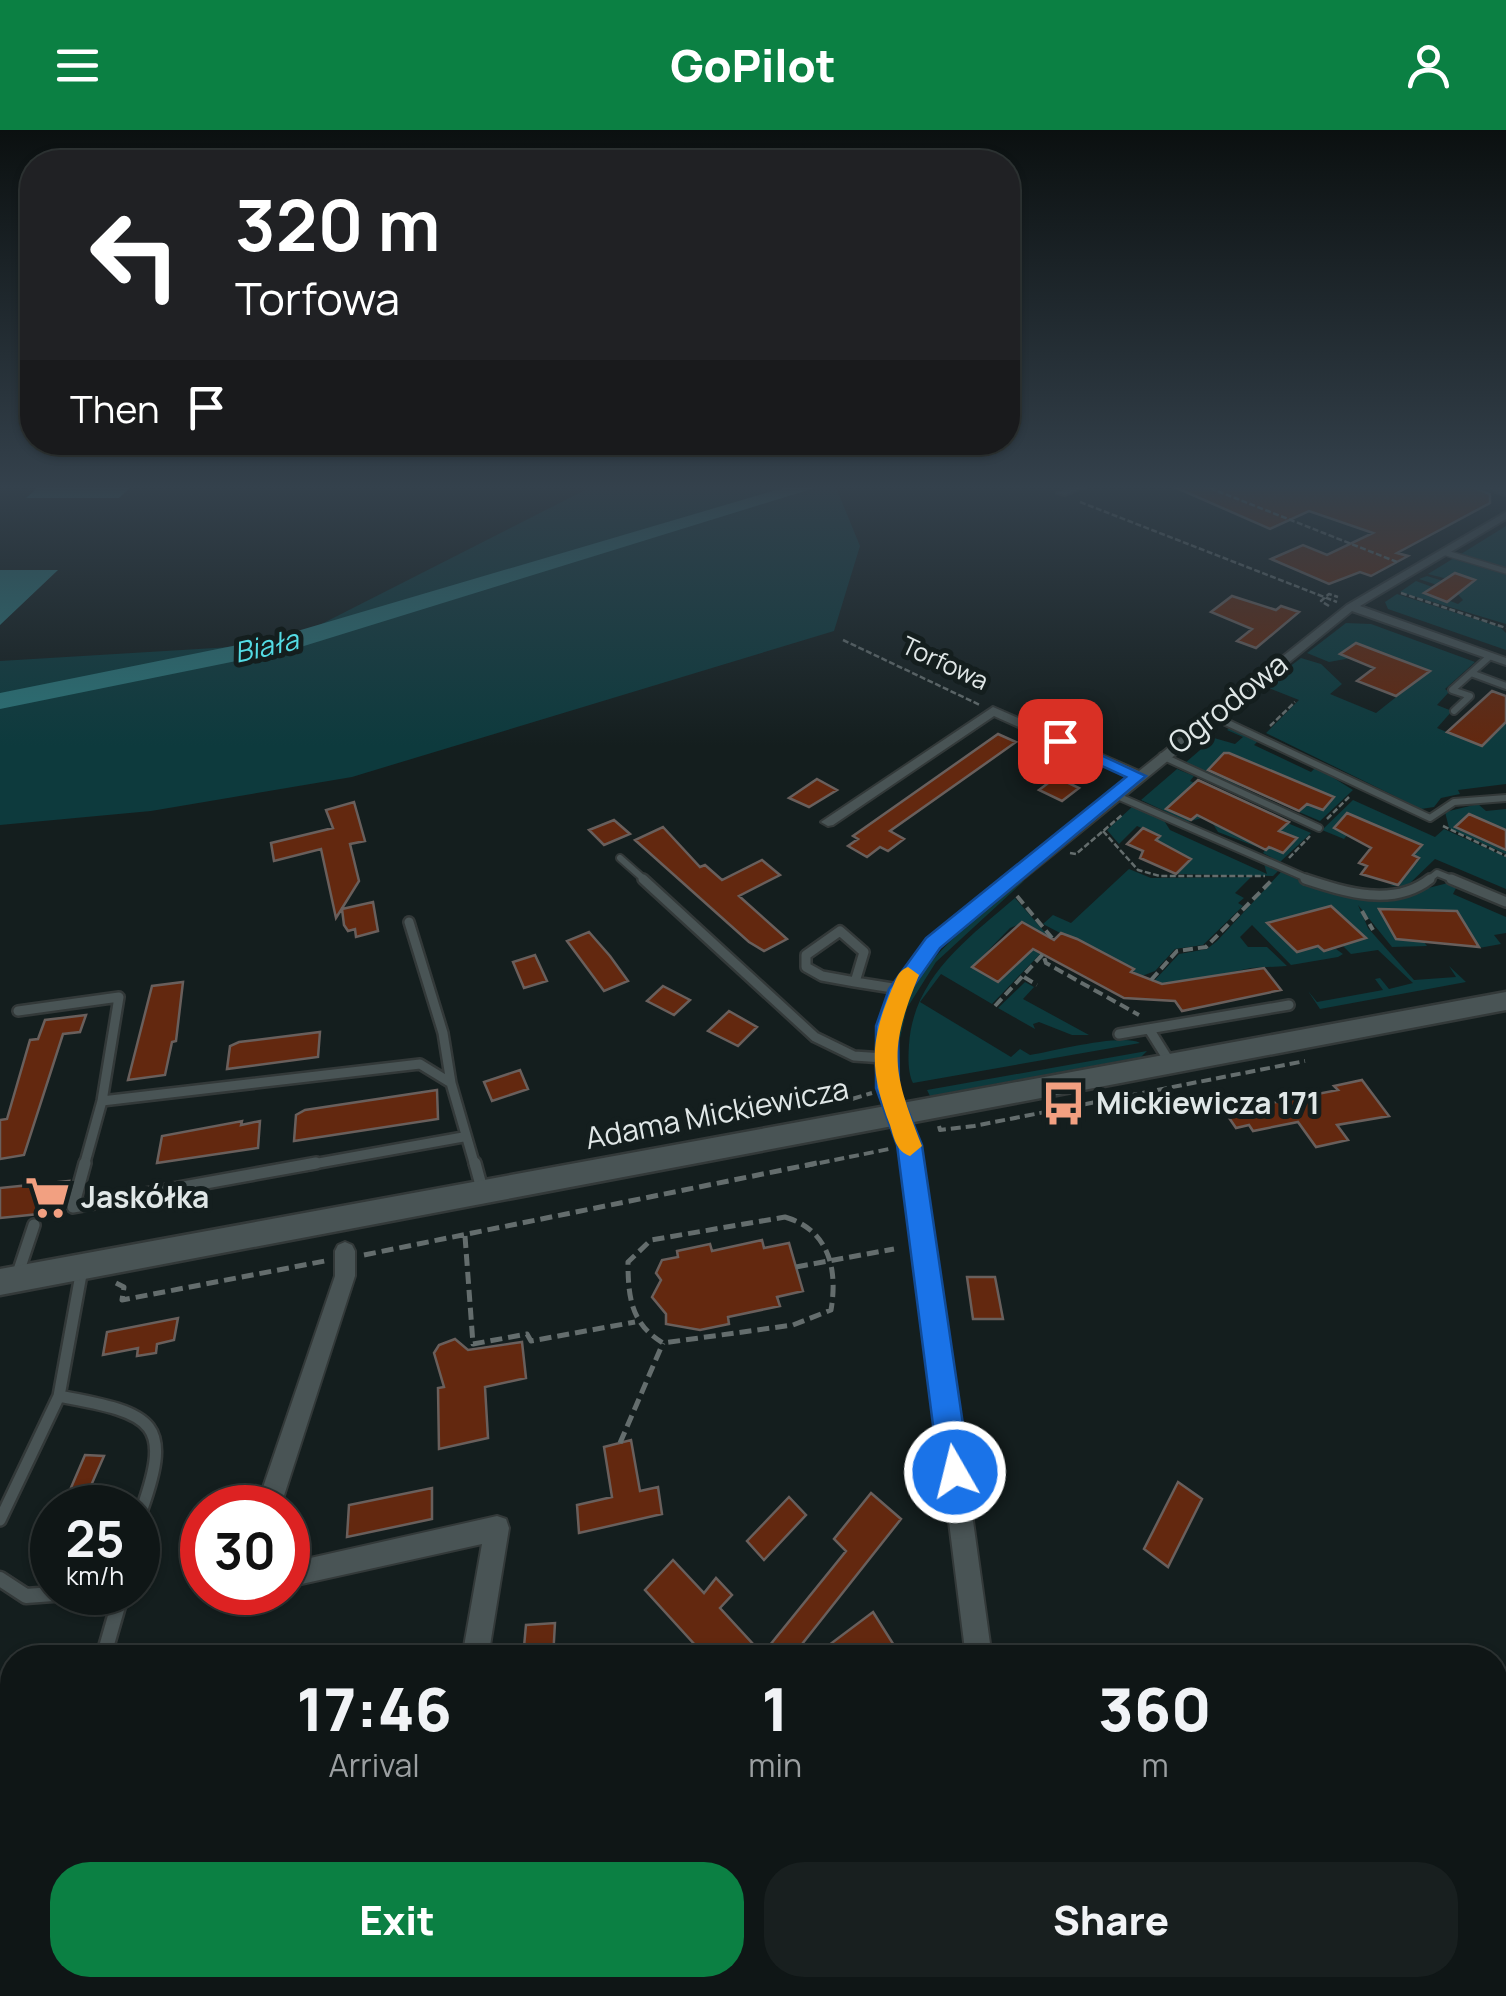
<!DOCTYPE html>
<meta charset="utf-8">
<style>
:root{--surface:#0f1616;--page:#181f1f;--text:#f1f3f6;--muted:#9b9fa1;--line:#2f3535;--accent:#0b8043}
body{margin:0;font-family:Manrope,sans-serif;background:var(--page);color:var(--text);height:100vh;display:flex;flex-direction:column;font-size:38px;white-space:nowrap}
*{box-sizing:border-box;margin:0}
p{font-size:32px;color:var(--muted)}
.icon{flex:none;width:55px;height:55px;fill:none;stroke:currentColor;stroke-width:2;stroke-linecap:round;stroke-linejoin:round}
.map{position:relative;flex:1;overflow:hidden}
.panel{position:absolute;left:0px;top:1515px;width:1508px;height:352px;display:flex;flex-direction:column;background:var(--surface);border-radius:40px 40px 0 0;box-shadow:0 2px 8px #0004,0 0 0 2px var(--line)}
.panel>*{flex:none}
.top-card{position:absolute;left:20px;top:20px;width:1000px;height:305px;border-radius:40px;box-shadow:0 2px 8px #0004,0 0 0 2px var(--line);background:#202124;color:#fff;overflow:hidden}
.speed{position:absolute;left:30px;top:1355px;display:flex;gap:20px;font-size:50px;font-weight:700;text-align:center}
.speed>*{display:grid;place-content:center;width:130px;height:130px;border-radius:50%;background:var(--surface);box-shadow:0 2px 8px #0004,0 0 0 2px var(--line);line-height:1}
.speed small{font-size:25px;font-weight:400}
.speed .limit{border:15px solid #d22;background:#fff;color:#111}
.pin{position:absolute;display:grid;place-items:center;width:85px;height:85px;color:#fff;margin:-42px;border-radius:20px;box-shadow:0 5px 15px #0006}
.me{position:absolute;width:110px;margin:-55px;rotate:352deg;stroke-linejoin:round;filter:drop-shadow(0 0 8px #0008)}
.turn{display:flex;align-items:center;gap:35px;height:210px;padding:0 50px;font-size:45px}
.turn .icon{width:130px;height:130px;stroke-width:2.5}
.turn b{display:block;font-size:70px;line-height:85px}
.then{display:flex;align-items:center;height:95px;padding:0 50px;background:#0003;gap:20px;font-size:38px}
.eta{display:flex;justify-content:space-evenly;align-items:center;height:170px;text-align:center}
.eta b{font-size:60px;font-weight:800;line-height:70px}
.cta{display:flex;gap:20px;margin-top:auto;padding:20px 50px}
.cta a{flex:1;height:115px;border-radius:40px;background:var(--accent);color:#fff;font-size:40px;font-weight:800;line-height:115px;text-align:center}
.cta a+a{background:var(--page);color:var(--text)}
header{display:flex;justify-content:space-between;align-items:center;height:130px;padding:0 50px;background:var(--accent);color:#fff;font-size:45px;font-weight:800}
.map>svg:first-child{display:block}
.green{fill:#0d3a3d}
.water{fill:#2b7276}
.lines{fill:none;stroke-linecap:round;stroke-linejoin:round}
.river{fill:#2b7276;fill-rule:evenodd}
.building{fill:#63280f;stroke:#695f5c;stroke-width:2.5}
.lane-far4-casing{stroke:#333939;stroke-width:8}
.lane-far3-casing{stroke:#333939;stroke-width:10}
.lane-far2-casing{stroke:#333939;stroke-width:14}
.lane-far1-casing{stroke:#333939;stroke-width:16}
.lane-casing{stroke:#333939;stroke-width:19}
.street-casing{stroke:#333939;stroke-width:4}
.secondary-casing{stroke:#333939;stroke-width:5}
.path-far2{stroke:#646d6d;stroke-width:2.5;stroke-dasharray:6 2.5;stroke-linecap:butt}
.path-far1{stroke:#646d6d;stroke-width:4;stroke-dasharray:10 5;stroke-linecap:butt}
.path{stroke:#646d6d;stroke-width:5;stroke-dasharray:12 6;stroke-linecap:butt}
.lane-far4{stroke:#495455;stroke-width:5}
.lane-far3{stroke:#495455;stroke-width:6}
.lane-far2{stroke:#495455;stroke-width:9}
.lane-far1{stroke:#495455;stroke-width:11}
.lane{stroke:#495455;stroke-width:14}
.street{fill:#495455;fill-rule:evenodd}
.secondary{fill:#495455;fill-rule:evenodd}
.route{fill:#1a73e8;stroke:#114b97;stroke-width:2.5}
.slow{fill:#f59e0b}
.labels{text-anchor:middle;stroke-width:10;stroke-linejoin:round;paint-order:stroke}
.far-street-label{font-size:25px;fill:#e0e7e7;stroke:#141e1e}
.far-water-label{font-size:28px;font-style:italic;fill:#53dbe4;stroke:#141e1e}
.street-label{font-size:30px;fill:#e0e7e7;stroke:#141e1e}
.poi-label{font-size:30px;font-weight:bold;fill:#e0e7e7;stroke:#141e1e;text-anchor:start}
</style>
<header><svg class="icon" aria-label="menu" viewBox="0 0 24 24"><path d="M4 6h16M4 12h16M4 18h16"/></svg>GoPilot<svg class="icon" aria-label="person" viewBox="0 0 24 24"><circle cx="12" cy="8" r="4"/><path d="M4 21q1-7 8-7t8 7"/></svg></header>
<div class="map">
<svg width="1506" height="1866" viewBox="0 0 1506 1866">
<rect width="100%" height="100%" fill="#141e1e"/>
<!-- green -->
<path class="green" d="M595,355H835L860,416L834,501L352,647L151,681L0,695V531L282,514Z
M1506,396V439L1461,424Z
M1454,428L1506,444V494L1400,462L1416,451L1446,462L1445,469L1458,474L1463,470L1455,461L1419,449L1427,446L1453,454L1456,451L1428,444Z
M1397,464L1500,497L1506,503V520L1388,479L1385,472Z
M1346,493L1371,494L1475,532L1445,559L1449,562L1437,575L1452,581L1437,598L1481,616L1506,592V654L1458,660L1460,664L1441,668L1434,677L1421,679L1266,603L1299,570L1264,556L1301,528L1321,534L1342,554L1330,564L1376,583L1429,541L1356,513L1341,524L1351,528L1329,532L1307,523Z
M1231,597L1259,610L1254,615L1311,642L1316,637L1353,660L1320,691L1299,682L1302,677L1293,679L1268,668L1271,665L1264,662L1260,665L1246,655L1239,656L1185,633L1214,608L1235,614L1243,607L1227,600Z
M1177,639L1194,646L1190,651L1311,703L1280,732L1263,723L1265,720L1218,702L1208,686L1188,692L1141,670Z
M1353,670L1435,707L1444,699L1506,727V759L1435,729L1407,756H1390L1398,754L1409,732L1416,734L1420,729L1413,725L1421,716L1344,686L1334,697L1348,704L1344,709L1322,700Z
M1478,674L1486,681L1506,679V724L1449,698L1445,682Z
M1133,676L1163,689L1170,700L1267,744L1264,734L1278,741L1273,746L1176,744L1190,729L1153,712L1159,706L1137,696L1119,714L1107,700Z
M1129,739L1151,748L1251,747L1235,763L1244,768L1238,773L1243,776L1203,815L1175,819L1155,841L1142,846L1043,794L1053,785L1071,793Z
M1281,742L1321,760L1377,771L1448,753L1457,756L1453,764L1506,787V803L1494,805L1501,814L1479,818L1457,781L1380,779L1396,809L1423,811L1427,816L1392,817L1358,775L1368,798L1414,850L1456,847L1449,836L1466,852L1320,879L1308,861L1317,872L1383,860L1375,849L1380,848L1389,859L1413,853L1378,820L1351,824L1342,815L1365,807L1331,776L1268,794L1297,822L1318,816L1324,821L1336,819L1343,824L1338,827L1291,835L1252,795L1240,807L1248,817H1267L1287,836L1251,838L1164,856L1154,851L1179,824L1207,819L1217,811Z
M1024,751L936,832L907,878L896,925C897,861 934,823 981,784C994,773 1008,757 1024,751Z
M1015,768L1050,808L1022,793L1010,798L972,837L998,852L1033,819L1041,823L992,874L941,844L920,872L1011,927L1020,919L1030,925C1055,921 1122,903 1140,913L913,953C908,943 908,928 909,915C913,848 967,809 1015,768Z
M1025,852L1034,857L1023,869L1089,905H1072L1039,892L1033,894L1035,899L998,878Z
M1147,921L1141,927L930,966L927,960Z"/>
<!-- water -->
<path class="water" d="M41,355H133L119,368H26Z
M0,440H58L0,495Z"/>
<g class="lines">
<!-- river -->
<path class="river" d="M793,355H824L291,520L0,579V563L277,507Z"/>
</g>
<!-- building -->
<path class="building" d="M1170,355H1467L1490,364V373L1397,423L1408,426L1371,446L1360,442L1329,454L1271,429L1303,415L1327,425L1373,403L1309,381L1270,399Z
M1455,443L1475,450L1447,472L1424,463Z
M1232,466L1276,480L1281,476L1299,482L1256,518L1237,511L1252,499L1211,482Z
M1356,513L1390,526L1430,541L1396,566L1357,551L1374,538L1340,524Z
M1492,561L1506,566V592L1482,616L1447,602Z
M998,604L1016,612L890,701L904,709L888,721L880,717L867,727L848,716L858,709L853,706Z
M1224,623H1229L1334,667L1323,680L1307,674L1299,681L1208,640Z
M1056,647L1079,658L1062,671L1039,660Z
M817,649L837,660L809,677L789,668Z
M1198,650L1289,692L1279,701L1297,708L1283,723L1269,717L1266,720L1197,685L1191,690L1166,679Z
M354,672L365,711L350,714L359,751L336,788L321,719L274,731L271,713L333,698L326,680Z
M1347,683L1422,715L1413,725L1419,728L1398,755L1361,744L1367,736L1359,733L1371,718L1334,698Z
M1469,684L1506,700V720L1455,697Z
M614,690L630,704L604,715L589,700Z
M663,697L700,737L705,735L722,750L762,730L780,745L739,766L787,809L764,821L749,812L635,710Z
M1143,698L1160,706L1156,710L1191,729L1176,744L1140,728L1143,721L1127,714Z
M373,772L378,801L356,807L355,799L348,801L344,795L342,779Z
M1331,776L1366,808L1324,821L1318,816L1297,822L1267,793Z
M1379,779L1457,781L1479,817L1396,809Z
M1022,792L1054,810L1061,803L1077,809L1134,839L1131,842L1162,854L1264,838L1281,860L1182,881L1175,871L1124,868L1033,819L998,852L972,837Z
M589,802L610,826L628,851L604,861L567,811Z
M535,825L547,851L524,858L513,832Z
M183,852L176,911L172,912L165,945L128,950L152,856Z
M663,856L690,870L674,885L647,871Z
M729,881L757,897L738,916L708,901Z
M86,885L80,902L63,904L24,1025L0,1029V990L7,989L30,910L38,909L45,890Z
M320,902L318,927L227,939L230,916L239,912Z
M520,940L528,959L492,971L484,952Z
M1362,950L1389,986L1337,995L1348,1010L1316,1017L1298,992L1253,1001L1249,995L1236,998L1221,976L1252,970L1256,976L1338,960L1334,956Z
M437,960L438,989L294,1011L296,985L305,980Z
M242,991L241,995L260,991L258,1018L157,1033L162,1006Z
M69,1051L58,1082L0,1088V1058Z
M762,1110L764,1118L789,1113L803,1161L777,1167L780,1176L728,1187L729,1194L700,1200L666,1194V1184L652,1167L661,1150L656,1143L662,1130L678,1127L677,1121L710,1114L712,1121Z
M967,1147H995L1003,1189H973Z
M178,1188L174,1210L157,1214L156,1223L137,1226L138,1218L103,1225L107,1202Z
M455,1209L468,1220L522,1212L526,1248L485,1257L488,1308L439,1319L438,1258L444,1257L434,1223L439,1215Z
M631,1310L640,1361L658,1357L662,1384L579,1403L577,1375L612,1367L604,1317Z
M85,1325L104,1326L86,1367H67Z
M1178,1352L1202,1369L1168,1437L1144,1419Z
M432,1358V1389L347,1407L349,1375Z
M871,1363L901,1389L791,1528H782L770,1515L846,1421L834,1409Z
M789,1367L806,1385L764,1430L747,1411Z
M673,1430L704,1463L716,1448L732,1465L720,1478L766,1528H707L645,1460Z
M873,1482L902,1528H836L829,1515Z
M555,1493L553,1528H523L526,1495Z"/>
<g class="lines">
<defs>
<path id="lane-far4" d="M1443,422L1506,441
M1486,529L1490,526"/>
<path id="lane-far3" d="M1471,543L1506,556
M1454,581L1470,566L1452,560L1489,527
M1213,586L1430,688L1454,672L1506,668
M1162,626L1319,698
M1115,665L1313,751
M620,728L646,751
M1427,751L1437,743L1457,751"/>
<path id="lane-far2" d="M643,749L815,907L854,926L884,928
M1305,749C1345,762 1393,778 1430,749
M1451,749L1506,772
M409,792L443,903L451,953
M840,801L864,822L855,852L822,846L806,837V825Z
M855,852L899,859
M18,881L119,867L102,971L84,1036
M1149,899L1169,931
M1119,904L1289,875
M102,971L420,934L451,953L475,1036
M302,1036L463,1007"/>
<path id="lane-far1" d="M85,1033L73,1077L316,1033
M475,1033L482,1059
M17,1146L34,1095
M59,1266C156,1284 175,1291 138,1390
M0,1390L59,1266L82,1139"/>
<path id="lane" d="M0,1449L26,1466L80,1462
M103,1528L122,1462
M0,1625L12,1623"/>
<path id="street" d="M1078,355H1090L1065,365L1057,363Z
M1471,355H1486L1506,359V365Z
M1506,382V389L1360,476L1506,528V535L1352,481L939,817L907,861L895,896L893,928L897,958L918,1015L932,1095L992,1528H966L912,1095L900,1015L879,958L875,928L879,896L891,859L927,809L1131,647L994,586L833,695L828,696L821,692L993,577L1139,641L1347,475Z
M345,1112L352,1115L355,1121V1146L280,1378H256L335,1146V1121L338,1115Z
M497,1386L506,1389L509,1398L488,1528H462L482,1414L288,1457V1433Z
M406,1855H436L435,1866H403Z
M1008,1855H1038L1041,1866H1009Z"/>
<path id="secondary" d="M1506,862V880L0,1165V1139Z"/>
</defs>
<!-- lane-far4 casing -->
<use href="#lane-far4" class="lane-far4-casing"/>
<!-- lane-far3 casing -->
<use href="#lane-far3" class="lane-far3-casing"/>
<!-- lane-far2 casing -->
<use href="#lane-far2" class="lane-far2-casing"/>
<!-- lane-far1 casing -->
<use href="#lane-far1" class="lane-far1-casing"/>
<!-- lane casing -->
<use href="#lane" class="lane-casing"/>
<!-- street casing -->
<use href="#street" class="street-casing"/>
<!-- secondary casing -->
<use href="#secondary" class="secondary-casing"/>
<!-- path-far2 -->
<path class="path-far2" d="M1202,355L1397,432
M1080,372L1337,472
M1401,463L1506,498
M1329,476L1321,471L1329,464L1338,467
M843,510L980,575
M1270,596L1295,572
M1327,689L1349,667
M1443,696L1506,726
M1103,701L1138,740L1160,746H1265
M1070,723L1076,724L1122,685
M1289,728L1310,706"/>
<!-- path-far1 -->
<path class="path-far1" d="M1017,766L1052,808
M1362,781L1373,800
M1024,847L1037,855
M1151,850L1177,821L1206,817L1272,750
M995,876L1043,824L1046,833L1139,885
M852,969L872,963
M939,996L940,1000L974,996L1305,931
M805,1036L889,1019"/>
<!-- path -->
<path class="path" d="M785,1087C829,1100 838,1139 831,1180L793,1195L663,1213C631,1194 628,1167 628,1132L651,1110Z
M465,1106L473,1214L527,1204L531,1211L635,1192
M364,1125L817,1033
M796,1137L894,1119
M116,1153L124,1157L122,1170L325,1131
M620,1313L663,1213"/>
<!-- lane-far4 -->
<use href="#lane-far4" class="lane-far4"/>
<!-- lane-far3 -->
<use href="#lane-far3" class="lane-far3"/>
<!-- lane-far2 -->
<use href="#lane-far2" class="lane-far2"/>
<!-- lane-far1 -->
<use href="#lane-far1" class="lane-far1"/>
<!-- lane -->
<use href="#lane" class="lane"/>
<!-- street -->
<use href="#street" class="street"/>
<!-- secondary -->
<use href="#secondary" class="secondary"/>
</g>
<!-- sky -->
<linearGradient id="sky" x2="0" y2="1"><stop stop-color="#0b1010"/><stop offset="0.58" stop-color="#34414c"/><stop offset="1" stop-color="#34414c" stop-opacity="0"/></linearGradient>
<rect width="1506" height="616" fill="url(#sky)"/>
<!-- route -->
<path class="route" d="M1060,606L1146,646L940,818L910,861L898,896L899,958L922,1015L970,1342L966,1353L955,1358L944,1353L939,1342L897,1015L876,958V896L889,859L926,808L1126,647L1054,614L1052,611Z"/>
<!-- slow -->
<path class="slow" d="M908,837L919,845C888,921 892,940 922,1016L910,1026C896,1021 894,1008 890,995C870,942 869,913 891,861C896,850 897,841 908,837Z"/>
<!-- icons -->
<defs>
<symbol id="bus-bare" viewBox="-9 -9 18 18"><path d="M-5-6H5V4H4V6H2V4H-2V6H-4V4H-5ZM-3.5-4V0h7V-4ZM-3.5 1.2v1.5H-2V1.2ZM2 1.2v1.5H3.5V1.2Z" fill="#f2a081" stroke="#141e1e" stroke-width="2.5" paint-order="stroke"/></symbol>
<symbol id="supermarket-bare" viewBox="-9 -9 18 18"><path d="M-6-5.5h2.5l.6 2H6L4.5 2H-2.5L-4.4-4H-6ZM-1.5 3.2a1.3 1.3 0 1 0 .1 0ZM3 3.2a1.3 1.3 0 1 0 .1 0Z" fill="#f2a081" stroke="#141e1e" stroke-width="2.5" paint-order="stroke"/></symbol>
</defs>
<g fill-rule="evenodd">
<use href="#bus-bare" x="1032" y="942" width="63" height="63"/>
<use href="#supermarket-bare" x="16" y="1036" width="63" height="63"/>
</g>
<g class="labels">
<!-- far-street labels -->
<g class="far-street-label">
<text transform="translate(945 533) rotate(25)" y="9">Torfowa</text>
</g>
<!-- far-water labels -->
<g class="far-water-label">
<text transform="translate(266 516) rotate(-13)" y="10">Biała</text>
</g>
<!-- street labels -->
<g class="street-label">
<text transform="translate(1228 574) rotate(-38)" y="10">Ogrodowa</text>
<text transform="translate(717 984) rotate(-11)" y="10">Adama Mickiewicza</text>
</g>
<!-- poi labels -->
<g class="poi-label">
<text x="1096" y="984">Mickiewicza 171</text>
<text x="81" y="1078">Jaskółka</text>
</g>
</g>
</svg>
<div class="speed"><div>25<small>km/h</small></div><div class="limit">30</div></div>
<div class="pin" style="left:1060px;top:611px;background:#d93025"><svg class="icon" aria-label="arrive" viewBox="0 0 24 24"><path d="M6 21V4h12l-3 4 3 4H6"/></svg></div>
<svg class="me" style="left:955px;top:1342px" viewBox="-20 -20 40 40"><circle r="17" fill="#1a73e8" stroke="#fff" stroke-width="3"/><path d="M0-11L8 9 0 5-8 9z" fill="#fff"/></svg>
<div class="top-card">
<div class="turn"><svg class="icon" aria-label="left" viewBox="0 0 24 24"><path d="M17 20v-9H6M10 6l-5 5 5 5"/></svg><div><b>320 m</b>Torfowa</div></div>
<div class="then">Then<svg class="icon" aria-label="arrive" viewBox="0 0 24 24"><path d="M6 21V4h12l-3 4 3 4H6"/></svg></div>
</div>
<section class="panel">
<div class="eta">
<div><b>17:46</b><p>Arrival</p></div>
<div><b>1</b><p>min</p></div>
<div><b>360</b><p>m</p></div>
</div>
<div class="cta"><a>Exit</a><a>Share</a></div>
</section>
</div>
